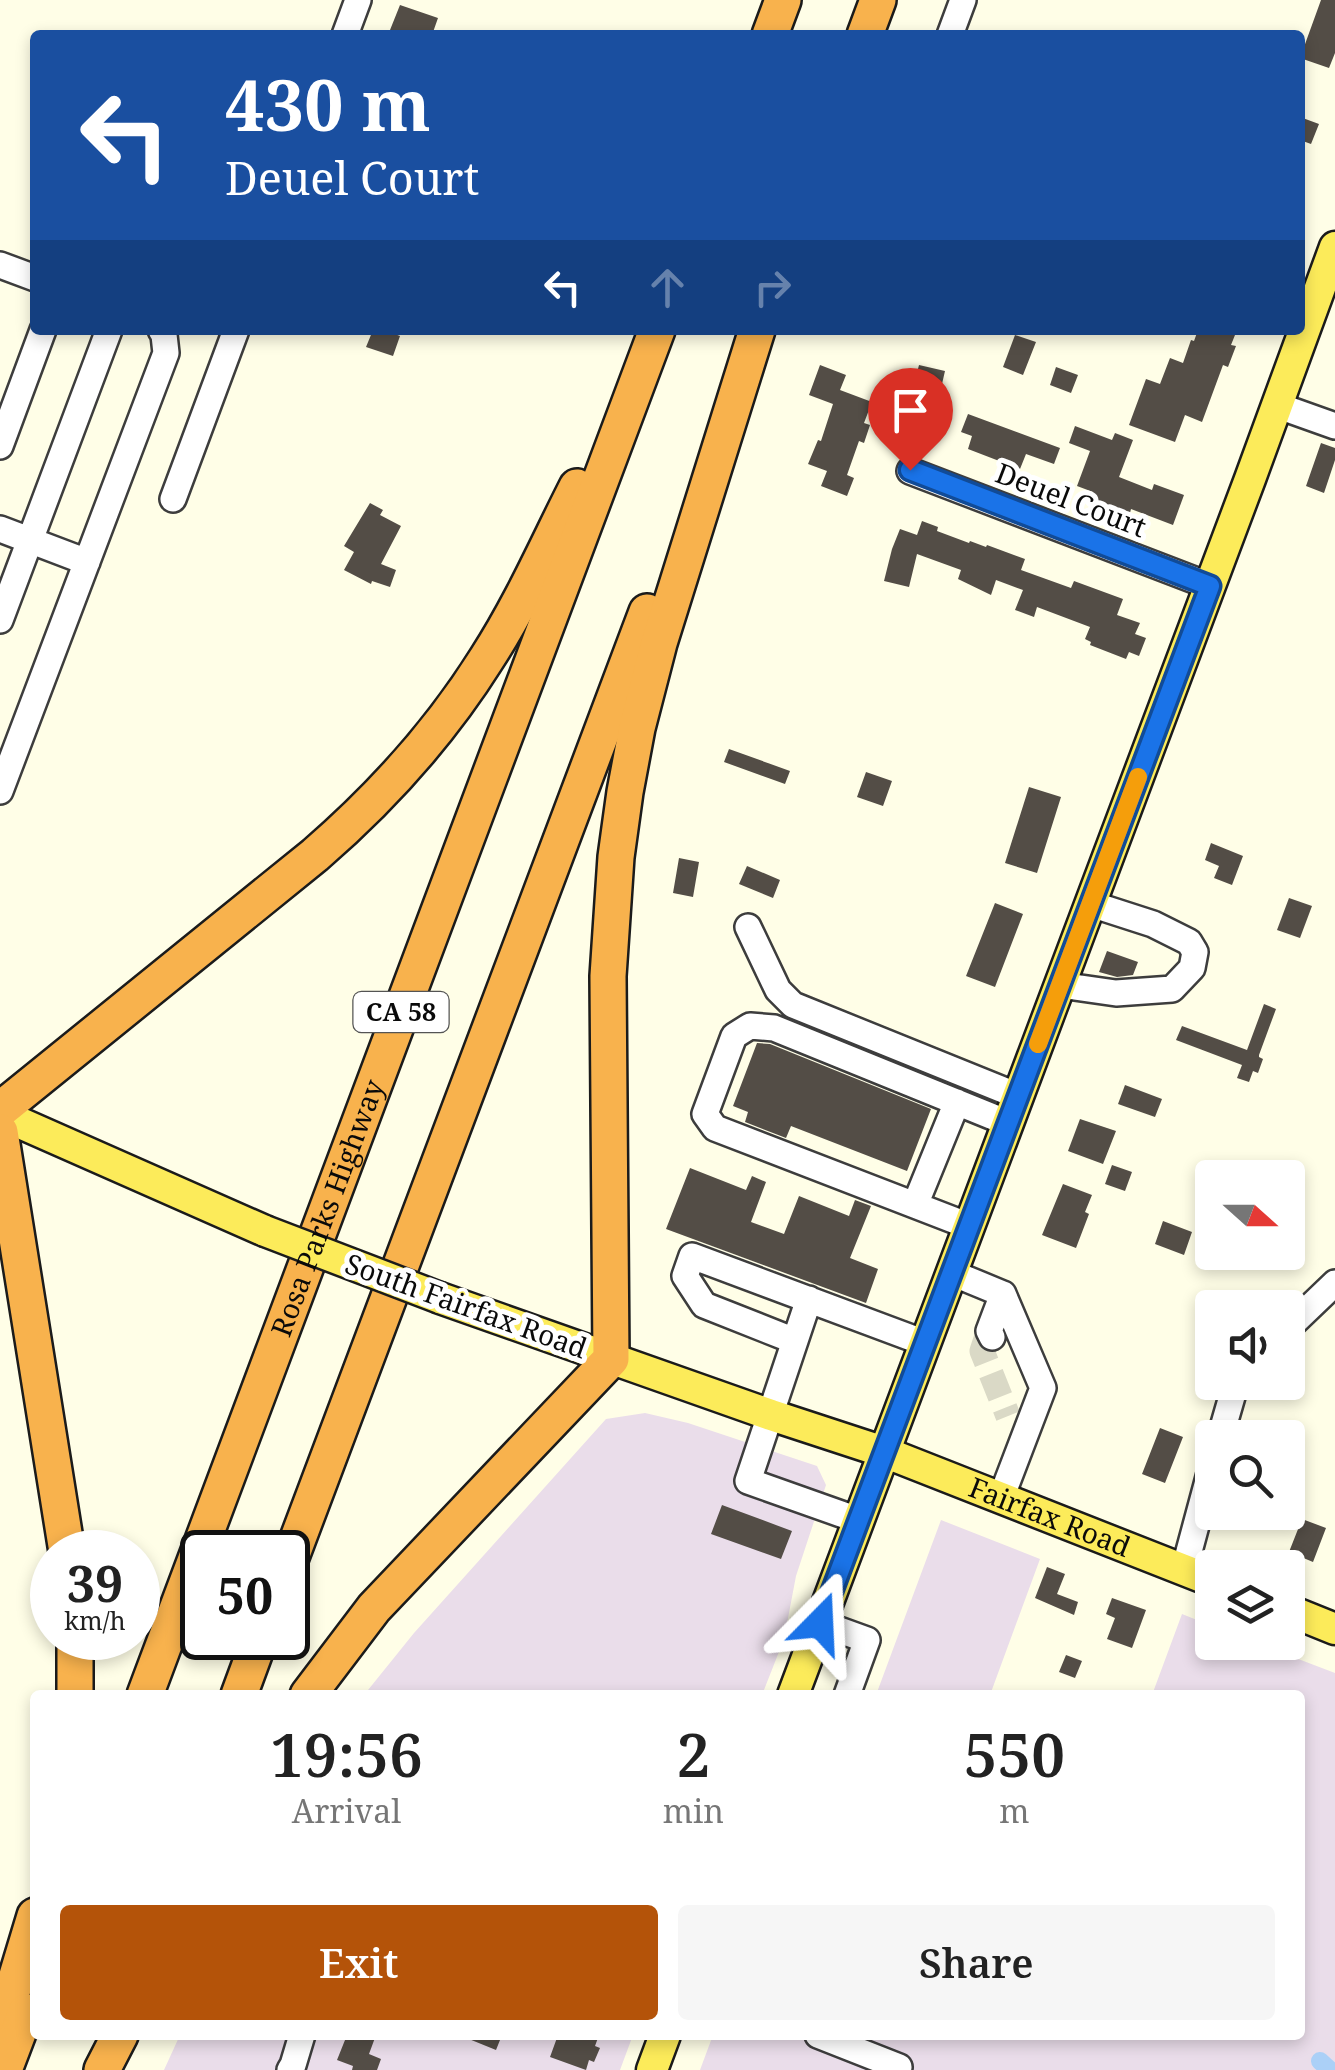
<!DOCTYPE html>
<style>
:root{--surface:#fff;--page:#f6f6f6;--text:#222;--muted:#767676;--accent:#b45309}
body{margin:0;font-family:"Noto Serif",serif;background:var(--page);color:var(--text);height:100vh;display:flex;flex-direction:column;font-size:38px;white-space:nowrap}
*{box-sizing:border-box;margin:0}
p{font-size:32px;color:var(--muted)}
.icon{flex:none;width:55px;height:55px;fill:none;stroke:currentColor;stroke-width:2;stroke-linecap:round;stroke-linejoin:round}
.map{position:relative;flex:1;overflow:hidden}
.panel{position:absolute;left:30px;top:1690px;width:1275px;height:350px;display:flex;flex-direction:column;background:var(--surface);border-radius:10px;box-shadow:0 5px 15px #0003}
.panel>*{flex:none}
.hud{position:absolute;left:30px;top:30px;width:1275px;height:305px;border-radius:10px;box-shadow:0 5px 15px #0003;background:#1a4fa0;color:#fff;overflow:hidden}
.needle{width:65px;rotate:111deg}
.controls{position:absolute;left:1195px;top:1160px;display:grid;gap:20px}
.controls a{display:grid;place-items:center;width:110px;height:110px;border-radius:10px;background:var(--surface);box-shadow:0 5px 15px #0003;font-size:50px}
.speed{position:absolute;left:30px;top:1530px;display:flex;gap:20px;font-size:50px;font-weight:700;text-align:center}
.speed>*{display:grid;place-content:center;width:130px;height:130px;border-radius:50%;background:var(--surface);box-shadow:0 5px 15px #0003;line-height:1}
.speed small{font-size:25px;font-weight:400}
.speed .limit{border:5px solid #111;border-radius:15px;background:#fff;color:#111}
.pin{position:absolute;display:grid;place-items:center;width:85px;height:85px;color:#fff;margin:-102px -42px;border-radius:50% 50% 50% 0;rotate:-45deg;box-shadow:0 0 10px #0007}
.pin .icon{rotate:45deg}
.me{position:absolute;width:110px;margin:-55px;rotate:21deg;stroke-linejoin:round;filter:drop-shadow(0 0 8px #0008)}
.turn{display:flex;align-items:center;gap:35px;height:210px;padding:0 30px;font-size:45px}
.turn .icon{width:130px;height:130px;stroke-width:2.5}
.turn b{display:block;font-size:70px;line-height:85px}
.lanes{display:flex;align-items:center;height:95px;padding:0 30px;background:#0003;justify-content:center;gap:50px;direction:ltr}
.lanes .off{opacity:.35}
.eta{display:flex;justify-content:space-evenly;align-items:center;height:170px;text-align:center}
.eta b{font-size:60px;font-weight:600;line-height:70px}
.primary-button{display:flex;gap:20px;margin-top:auto;padding:20px 30px}
.primary-button a{flex:1;height:115px;border-radius:10px;background:var(--accent);color:#fff;font-size:40px;font-weight:600;line-height:115px;text-align:center}
.primary-button a+a{background:var(--page);color:var(--text)}
.map>svg:first-child{display:block}
.industrial{fill:#eaddea}
.lines{fill:none;stroke-linecap:round;stroke-linejoin:round}
.canal{stroke:#abd0f7;stroke-width:18}
.building{fill:#534d46}
.minor-tunnel{stroke:#dad9c6;stroke-width:25;stroke-dasharray:25 12;stroke-linecap:butt}
.minor-casing{stroke:#3d3d3d;stroke-width:30}
.major-casing{stroke:#1b1b1b;stroke-width:35}
.highway-casing{stroke:#1b1b1b;stroke-width:40}
.minor{stroke:#fff;stroke-width:25}
.major{stroke:#fceb5a;stroke-width:30}
.highway{stroke:#f8b24d;stroke-width:35}
.major-bridge-casing{stroke:#1b1b1b;stroke-width:35;stroke-linecap:butt}
.major-bridge{stroke:#fceb5a;stroke-width:30}
.route-casing{stroke:#114b97;stroke-width:25}
.route{stroke:#1a73e8;stroke-width:18}
.slow{stroke:#f59e0b;stroke-width:18}
.labels{text-anchor:middle;stroke-width:10;stroke-linejoin:round;paint-order:stroke}
.shield{fill:#fff;stroke:#545454;stroke-width:2.5}
.shield-label{font-size:25px;font-weight:bold;fill:#0a0a0a}
.street-label{font-size:28px;fill:#0a0a0a;stroke:#fff}
</style>
<div class="map">
<svg width="1335" height="2070" viewBox="0 0 1335 2070">
<rect width="100%" height="100%" fill="#fffee7"/>
<!-- industrial -->
<path class="industrial" d="M645,1413L688,1423L817,1466L826,1485L796,1576L784,1639L762,1695H364L414,1633L606,1419Z
M941,1520L1040,1559L990,1695H876Z
M1182,1614L1212,1626V1642L1256,1643L1335,1673V2070H700L713,2035H1300V1695H1152Z
M180,2035H633L620,2070H164Z"/>
<g class="lines">
<!-- canal -->
<path class="canal" d="M1320,2061L1330,2070"/>
</g>
<!-- building -->
<path class="building" d="M1321,0H1335V53L1329,68L1300,58Z
M400,5L438,18L432,35H388Z
M1300,117L1319,124L1311,144L1300,140Z
M373,330H384L400,336L393,356L366,347Z
M1198,330H1237L1231,345L1236,346L1228,367L1223,365L1202,422L1185,415L1175,442L1129,425L1146,379L1160,384L1170,358L1183,363L1191,340L1194,341Z
M1015,335L1036,342L1023,375L1003,367Z
M820,365L846,375L840,390L872,402L864,423L870,425L864,443L859,441L847,475L854,478L847,496L821,486L827,471L808,464L818,440L821,441L833,404L809,395Z
M919,365L945,371L935,414L895,410L898,386L913,388Z
M1056,367L1078,375L1071,393L1050,385Z
M968,414L1060,448L1054,464L1026,454L1020,469L968,449L972,436L961,432Z
M1075,426L1112,440L1115,433L1133,440L1119,477L1152,490L1154,484L1184,495L1173,525L1131,509L1130,513L1117,509L1091,498L1093,492L1077,486L1090,451L1069,443Z
M1321,443L1335,448V460L1324,493L1306,486Z
M370,503L383,510L380,515L401,526L381,564L396,570L390,587L372,581L371,584L344,570L354,552L344,546Z
M922,521L938,527L937,531L969,543L970,541L986,547L987,545L1025,559L1021,570L1071,588L1074,581L1123,599L1117,615L1140,623L1135,634L1146,638L1139,656L1129,652L1126,659L1090,645L1091,642L1085,639L1090,627L1037,607L1034,617L1015,610L1023,590L996,580L991,595L958,579L961,570L917,554L909,587L884,581L892,549L900,529L917,535Z
M729,749L790,771L785,784L724,762Z
M866,772L892,781L883,806L857,797Z
M1029,787L1061,797L1037,873L1005,863Z
M1211,843L1243,856L1232,885L1214,878L1219,866L1205,860Z
M679,858L699,862L693,897L673,893Z
M747,866L780,880L773,898L739,884Z
M1289,898L1312,906L1300,938L1277,930Z
M995,903L1023,914L995,987L966,976Z
M1107,951L1138,962L1133,975L1117,977L1099,972Z
M1264,1004L1276,1009L1259,1055V1057L1263,1059L1258,1073L1253,1071L1249,1082L1237,1078L1242,1065L1176,1040L1182,1026L1247,1050Z
M757,1043L770,1044L931,1109L907,1171L791,1126L786,1138L745,1122L748,1112L733,1106Z
M1125,1085L1162,1099L1155,1117L1118,1104Z
M1080,1119L1116,1131L1103,1164L1068,1151Z
M1112,1165L1132,1172L1125,1191L1105,1184Z
M690,1168L746,1190L752,1176L766,1182L751,1222L784,1234L799,1196L849,1216L855,1200L871,1206L850,1258L878,1269L866,1303L666,1229Z
M1063,1184L1092,1195L1085,1212L1089,1214L1076,1248L1042,1235Z
M1163,1221L1192,1232L1184,1255L1155,1244Z
M1160,1428L1183,1437L1165,1483L1142,1474Z
M722,1505L792,1531L781,1559L711,1534Z
M1302,1519L1326,1528L1313,1562L1289,1552Z
M1047,1567L1065,1574L1057,1594L1078,1602L1074,1615L1035,1598Z
M1112,1598L1146,1610L1132,1648L1107,1639L1115,1618L1106,1614Z
M1066,1655L1082,1661L1075,1678L1059,1672Z
M347,2035H376L369,2054L381,2059L377,2070H352L353,2066L337,2060Z
M459,2035H502L496,2050Z
M558,2035H599L595,2046L600,2048L594,2062L589,2060L586,2070L550,2057Z"/>
<g class="lines">
<!-- minor-tunnel -->
<path class="minor-tunnel" d="M986,1339L982,1351L1008,1416"/>
<defs>
<path id="minor" d="M345,35L358,0
M950,35L963,0
M0,265L35,278
M1276,405L1335,426
M0,446L43,330
M910,471L1210,586
M173,499L236,330
M0,529L87,562
M0,620L109,330
M0,791L166,353L164,335L161,330
M748,927L778,990L793,1005L1018,1096
M1060,985L1116,993L1172,989L1192,968L1195,952L1189,942L1153,924L1091,904
M915,1205L957,1102
M969,1226L715,1128L705,1114L734,1036L750,1026L774,1028L1008,1123
M952,1273L1003,1294L1043,1388L1001,1498
M809,1299L748,1481L858,1520
M1288,1328L1335,1283
M992,1337L989,1331L1003,1294
M795,1341L704,1305L685,1276L692,1256L925,1343
M1220,1438L1233,1393L1238,1382
M1184,1570L1212,1466
M820,1623L867,1640L847,1695
M818,2035L899,2067
M290,2070L293,2065L302,2035"/>
<g id="major">
<path d="M0,1114L265,1231"/>
<path id="s1" d="M440,1298L771,1415L884,1452L1212,1581"/>
<path d="M1288,1610L1335,1629"/>
<path d="M793,1695L1250,479L1335,247"/>
<path d="M652,2070L665,2035"/>
</g>
<g id="highway">
<path d="M770,35L783,0"/>
<path d="M865,35L878,0"/>
<path d="M0,1110L315,855C382,797 440,733 487,658C522,604 548,544 577,487"/>
<path d="M0,1132L67,1552"/>
<path d="M288,1565L647,612"/>
<path d="M75,1638V1695"/>
<path id="s2" d="M145,1695L657,330"/>
<path d="M239,1695L260,1638"/>
<path d="M308,1695L374,1608L611,1359L608,976L616,857L625,792L637,728L659,643L757,330"/>
<path d="M0,2032L35,1916"/>
<path d="M4,2070L26,2012"/>
<path d="M102,2070L120,2035"/>
</g>
</defs>
<!-- minor casing -->
<use href="#minor" class="minor-casing"/>
<!-- major casing -->
<use href="#major" class="major-casing"/>
<!-- highway casing -->
<use href="#highway" class="highway-casing"/>
<!-- minor -->
<use href="#minor" class="minor"/>
<!-- major -->
<use href="#major" class="major"/>
<!-- highway -->
<use href="#highway" class="highway"/>
<defs>
<path id="major-bridge" d="M265,1231L440,1298"/>
</defs>
<!-- major-bridge casing -->
<use href="#major-bridge" class="major-bridge-casing"/>
<!-- major-bridge -->
<use href="#major-bridge" class="major-bridge"/>
</g>
<g class="lines">
<defs>
<path id="route" d="M820,1623L1210,586L910,470"/>
</defs>
<!-- route casing -->
<use href="#route" class="route-casing"/>
<!-- route -->
<use href="#route" class="route"/>
<!-- slow -->
<path class="slow" d="M1038,1044L1138,777"/>
</g>
<g class="labels">
<!-- shield labels -->
<rect class="shield" x="353.5" y="992" width="95" height="40" rx="8"/>
<g class="shield-label">
<text x="401" y="1021">CA 58</text>
</g>
<!-- street labels -->
<g class="street-label">
<text transform="translate(1071 500) rotate(21)" y="10">Deuel Court</text>
<text dy="10" stroke="none"><textPath href="#s2" startOffset="520">Rosa Parks Highway</textPath></text>
<text transform="translate(466 1306) rotate(20)" y="10">South Fairfax Road</text>
<text dy="10" stroke="none"><textPath href="#s1" startOffset="648">Fairfax Road</textPath></text>
</g>
</g>
</svg>
<div class="controls">
<a><svg class="needle" viewBox="-14 -14 28 28"><path d="M0-13l5 13h-10z" fill="#e53935"/><path d="M0 13l5-13h-10z" fill="#767676"/></svg></a>
<a><svg class="icon" aria-label="sound" viewBox="0 0 24 24"><path d="M4 9h4l5-4v14l-5-4H4zM17 9q2 3 0 6"/></svg></a>
<a><svg class="icon" aria-label="search" viewBox="0 0 24 24"><circle cx="10" cy="10" r="6"/><path d="M15 15l6 6"/></svg></a>
<a><svg class="icon" aria-label="layers" viewBox="0 0 24 24"><path d="M12 4l9 5-9 5-9-5zM3 14l9 5 9-5"/></svg></a>
</div>
<div class="speed"><div>39<small>km/h</small></div><div class="limit">50</div></div>
<div class="pin" style="left:910px;top:470px;background:#d93025"><svg class="icon" aria-label="arrive" viewBox="0 0 24 24"><path d="M6 21V4h12l-3 4 3 4H6"/></svg></div>
<svg class="me" style="left:820px;top:1623px" viewBox="-20 -20 40 40"><path d="M0-17L14 15 0 8-14 15z" fill="#1a73e8" stroke="#fff" stroke-width="4"/></svg>
<div class="hud">
<div class="turn"><svg class="icon" aria-label="left" viewBox="0 0 24 24"><path d="M17 20v-9H6M10 6l-5 5 5 5"/></svg><div><b>430 m</b>Deuel Court</div></div>
<div class="lanes"><svg class="icon" aria-label="left" viewBox="0 0 24 24"><path d="M17 20v-9H6M10 6l-5 5 5 5"/></svg><svg class="icon off" aria-label="ahead" viewBox="0 0 24 24"><path d="M12 20V5M6 11l6-6 6 6"/></svg><svg class="icon off" aria-label="right" viewBox="0 0 24 24"><path d="M7 20v-9h11M14 6l5 5-5 5"/></svg></div>
</div>
<section class="panel">
<div class="eta">
<div><b>19:56</b><p>Arrival</p></div>
<div><b>2</b><p>min</p></div>
<div><b>550</b><p>m</p></div>
</div>
<div class="primary-button"><a>Exit</a><a>Share</a></div>
</section>
</div>
